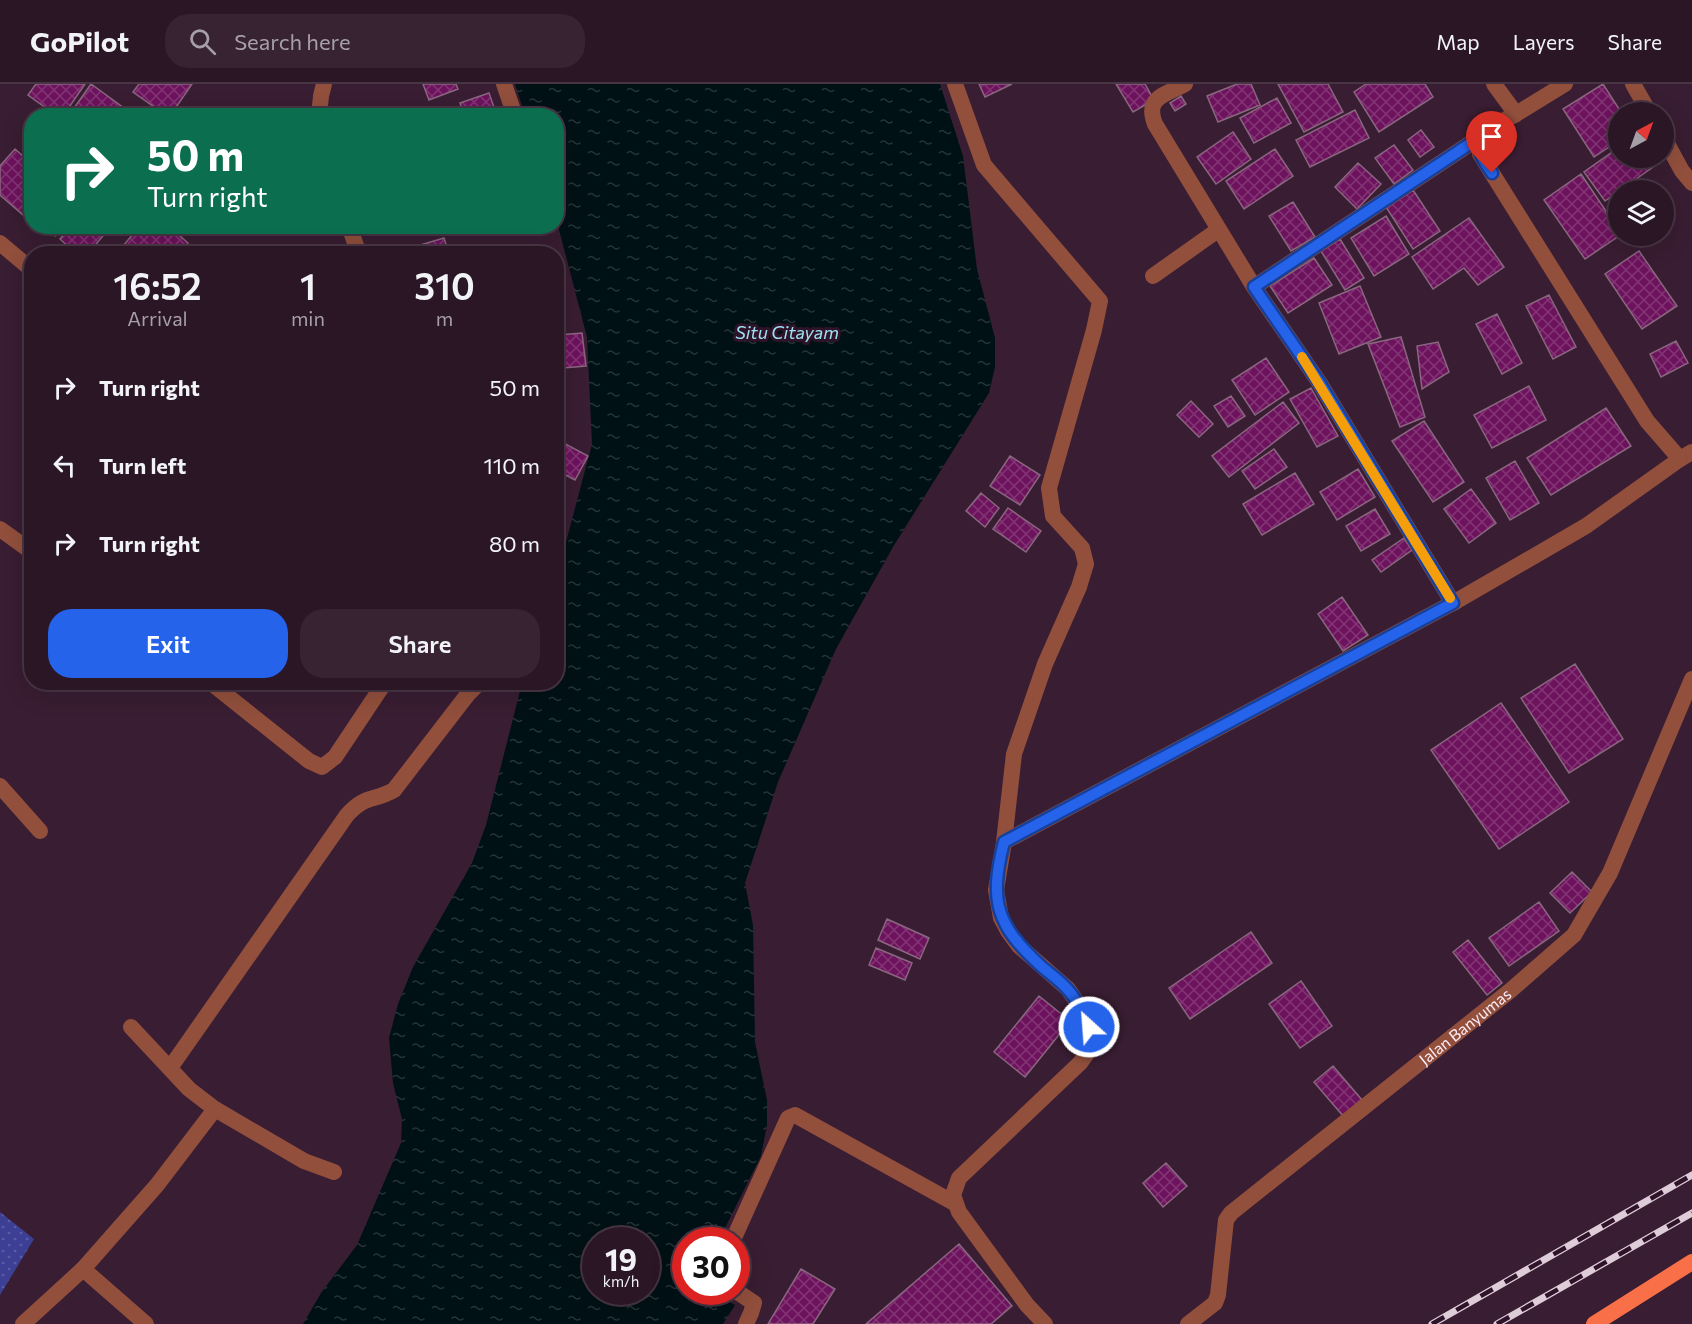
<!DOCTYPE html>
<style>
:root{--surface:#2b1626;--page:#372332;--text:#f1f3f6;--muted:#a69fa7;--line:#473543;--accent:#2563eb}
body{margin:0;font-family:Commissioner,sans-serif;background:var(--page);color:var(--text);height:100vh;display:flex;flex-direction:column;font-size:22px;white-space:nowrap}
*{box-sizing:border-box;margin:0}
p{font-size:20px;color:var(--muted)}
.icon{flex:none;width:33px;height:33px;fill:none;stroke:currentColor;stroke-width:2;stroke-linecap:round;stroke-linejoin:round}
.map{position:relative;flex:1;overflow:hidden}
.sheet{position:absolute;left:24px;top:162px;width:540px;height:444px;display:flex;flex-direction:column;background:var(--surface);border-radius:24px;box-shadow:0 6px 24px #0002,0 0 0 2px var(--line)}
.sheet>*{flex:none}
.hud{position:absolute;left:24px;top:24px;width:540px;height:126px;border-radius:24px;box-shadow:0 6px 24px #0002,0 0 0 2px var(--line);background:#0b6e4f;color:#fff;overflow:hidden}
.needle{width:39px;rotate:41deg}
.fabs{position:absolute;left:1608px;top:18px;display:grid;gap:12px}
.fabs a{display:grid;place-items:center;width:66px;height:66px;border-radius:50%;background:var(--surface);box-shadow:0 6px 24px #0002,0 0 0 2px var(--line);font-size:30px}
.speed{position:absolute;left:582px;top:1143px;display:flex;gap:12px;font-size:30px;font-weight:700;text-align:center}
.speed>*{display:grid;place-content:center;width:78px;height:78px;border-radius:50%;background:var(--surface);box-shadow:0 6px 24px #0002,0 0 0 2px var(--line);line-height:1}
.speed small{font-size:15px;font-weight:400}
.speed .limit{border:9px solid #d22;background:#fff;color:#111}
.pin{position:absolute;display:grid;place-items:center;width:51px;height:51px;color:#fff;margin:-62px -26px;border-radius:50% 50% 50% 0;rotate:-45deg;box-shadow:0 0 6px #0007}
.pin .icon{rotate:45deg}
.me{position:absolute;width:66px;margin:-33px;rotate:334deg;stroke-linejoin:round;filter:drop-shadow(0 0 4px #0008)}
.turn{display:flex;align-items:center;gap:21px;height:126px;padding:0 24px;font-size:27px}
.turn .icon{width:78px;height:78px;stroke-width:2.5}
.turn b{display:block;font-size:42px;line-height:51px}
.eta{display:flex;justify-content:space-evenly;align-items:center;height:102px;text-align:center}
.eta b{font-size:36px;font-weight:600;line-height:42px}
.cta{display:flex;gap:12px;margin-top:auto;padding:12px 24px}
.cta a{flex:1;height:69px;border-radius:24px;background:var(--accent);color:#fff;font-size:24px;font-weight:600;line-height:69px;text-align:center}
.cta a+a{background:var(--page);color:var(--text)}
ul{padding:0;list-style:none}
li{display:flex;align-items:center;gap:18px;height:78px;padding:0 24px}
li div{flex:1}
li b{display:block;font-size:22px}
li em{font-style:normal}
header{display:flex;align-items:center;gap:36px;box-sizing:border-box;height:84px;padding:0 30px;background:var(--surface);border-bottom:2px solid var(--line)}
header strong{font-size:28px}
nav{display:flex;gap:33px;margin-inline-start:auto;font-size:21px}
.search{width:420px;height:54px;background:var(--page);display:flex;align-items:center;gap:15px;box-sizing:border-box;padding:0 21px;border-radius:24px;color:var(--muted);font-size:22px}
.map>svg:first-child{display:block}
.park{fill:url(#park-dots)}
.water{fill:url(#water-ripples);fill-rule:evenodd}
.building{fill:url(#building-cross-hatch);stroke:#89677f;stroke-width:1.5}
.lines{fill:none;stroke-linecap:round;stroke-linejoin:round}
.minor{stroke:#914f3c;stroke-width:16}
.primary{stroke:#f86f48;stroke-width:16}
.rail-casing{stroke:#deccd8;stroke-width:7}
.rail{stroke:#2f1328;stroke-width:4.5;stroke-dasharray:14;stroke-linecap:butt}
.route-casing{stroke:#184099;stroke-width:15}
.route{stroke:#2563eb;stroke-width:10}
.slow{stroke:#f59e0b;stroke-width:10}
.labels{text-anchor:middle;stroke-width:6;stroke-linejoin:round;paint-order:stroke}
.street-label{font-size:16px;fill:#fdedf8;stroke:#2f1328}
.water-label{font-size:18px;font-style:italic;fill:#9ee1f3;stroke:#2f1328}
</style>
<header>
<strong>GoPilot</strong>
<div class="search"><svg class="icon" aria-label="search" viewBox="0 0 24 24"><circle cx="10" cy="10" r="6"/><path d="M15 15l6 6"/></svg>Search here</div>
<nav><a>Map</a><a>Layers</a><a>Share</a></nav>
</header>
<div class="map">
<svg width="1692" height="1240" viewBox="0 0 1692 1240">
<defs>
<pattern id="park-dots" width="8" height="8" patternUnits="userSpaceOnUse" patternTransform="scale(1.5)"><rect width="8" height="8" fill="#3c3f94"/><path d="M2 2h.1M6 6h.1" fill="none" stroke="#595ba4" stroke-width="1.8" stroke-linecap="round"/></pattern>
<pattern id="water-ripples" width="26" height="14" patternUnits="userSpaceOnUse" patternTransform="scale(1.5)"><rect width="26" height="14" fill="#001116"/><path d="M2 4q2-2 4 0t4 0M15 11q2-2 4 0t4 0" fill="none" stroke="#263439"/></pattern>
<pattern id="building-cross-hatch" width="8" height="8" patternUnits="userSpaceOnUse" patternTransform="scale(1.5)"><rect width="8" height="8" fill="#6d125d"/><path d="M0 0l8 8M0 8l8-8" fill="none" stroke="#833575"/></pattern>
</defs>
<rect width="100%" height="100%" fill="#391d32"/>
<!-- park -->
<path class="park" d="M0,1128L34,1155L0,1211Z"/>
<!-- water -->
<path class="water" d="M515,0H940L963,72L977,185L995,254V283L989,309L893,463L836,565L778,698L745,799L753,841L755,958L767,1016V1041L761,1072L719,1156H686V1208H712L735,1221L723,1240H303L321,1209L357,1161L401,1059L402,1035L393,999L389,954L398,920L413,883L472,779L486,741L522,599L556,598L557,492L592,360L587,253L557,138L556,32L525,31ZM596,1156H646V1208H596Z"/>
<!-- building -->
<path class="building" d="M36,0H85L63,32H57L28,11Z
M91,0L135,32H77L72,27Z
M139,0H192L170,32H167L133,8Z
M423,0H456L458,5L429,16Z
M979,0H1012L985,13Z
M1116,0H1145L1154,16L1133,28Z
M1237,0H1251L1260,21L1218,38L1207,12Z
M1278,0H1328L1343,28L1304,48Z
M1366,0H1425L1433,13L1379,48L1354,8Z
M1603,0L1621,28H1618V57L1594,73L1563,25Z
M489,9L497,32H464L460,19Z
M1181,12L1186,20L1175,27L1170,19Z
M1277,14L1291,39L1254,59L1240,34Z
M1355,26L1369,54L1310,83L1296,56Z
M1421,46L1434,63L1420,73L1408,56Z
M1233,48L1251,75L1216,100L1197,73Z
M1394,61L1413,86L1394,100L1375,74Z
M1664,62L1670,71L1605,117L1584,88L1618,64V74H1664Z
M15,65L32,80V122L23,131L0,111V82Z
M1275,65L1293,92L1244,125L1226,97Z
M1358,79L1381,100L1357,125L1335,103Z
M1581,90L1618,145L1619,152L1585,175L1544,116Z
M1413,106L1440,147L1413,165L1386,123Z
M1293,118L1315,153L1291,167L1269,132Z
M1386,132L1409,170L1374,192L1351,154Z
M1469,134L1504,183L1478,201L1464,184L1433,205L1412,173Z
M44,142H63L55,152Z
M71,142H111L88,170H76L60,155Z
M140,142H169L188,159L179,170H116Z
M444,154L449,170H412L410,164Z
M1340,155L1364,194L1345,206L1321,167Z
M1639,167L1677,222L1642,245L1605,190Z
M1314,174L1332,201L1288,229L1270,202Z
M1360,202L1381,253L1339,270L1319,219Z
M1549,211L1576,263L1553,275L1526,222Z
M1497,230L1522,279L1502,290L1476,240Z
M582,249L586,282L563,284L559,251Z
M1401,253L1425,333L1400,343L1368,260Z
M1676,257L1688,279L1661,293L1650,270Z
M1438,258L1449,288L1422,305L1417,262Z
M1266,274L1289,308L1255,331L1232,296Z
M1529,302L1546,336L1492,364L1474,331Z
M1311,304L1338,352L1317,363L1290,315Z
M1231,312L1245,332L1228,343L1214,322Z
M1191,317L1213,340L1199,353L1177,331Z
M1283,318L1299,339L1229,393L1212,372Z
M1606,324L1631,362L1551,411L1527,374Z
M1424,337L1464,398L1433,418L1392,357Z
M556,355L588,372L575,396L556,386Z
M1274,365L1287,383L1255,405L1242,387Z
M1010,372L1040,391L1020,421L990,402Z
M1515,377L1539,419L1510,436L1486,394Z
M1358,385L1375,413L1337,436L1320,408Z
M1295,389L1314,420L1262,451L1243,420Z
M1471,405L1496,439L1469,459L1444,425Z
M981,409L999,424L985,443L966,427Z
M1008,424L1041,447L1026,468L993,445Z
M1375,425L1390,450L1361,467L1346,442Z
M1404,454L1412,466L1381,488L1372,476Z
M1342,513L1368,551L1343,567L1318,530Z
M1575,580L1623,655L1569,689L1521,614Z
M1501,619L1569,718L1499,765L1431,666Z
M1572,788L1592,808L1570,829L1550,809Z
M1539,818L1559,847L1509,882L1489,854Z
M887,835L929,854L920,875L878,856Z
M1251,848L1272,879L1190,935L1169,904Z
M1468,856L1502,899L1487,911L1453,868Z
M876,864L912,879L905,896L869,881Z
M1301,897L1332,942L1300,964L1269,920Z
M1039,912L1070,937L1025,993L994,968Z
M1333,982L1362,1016L1343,1032L1314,998Z
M1166,1079L1187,1102L1163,1123L1143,1099Z
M959,1160L1012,1222L991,1240H866Z
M801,1185L835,1205L813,1240H768Z"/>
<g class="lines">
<!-- minor -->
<g class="minor">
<path d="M504,0L515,32"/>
<path d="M955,0L984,81L1100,217L1094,246L1049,404L1053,432L1082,464L1086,480L1079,503L1045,580L1014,670L1004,758L996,806L1001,834L1008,847L1019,862L1068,905L1079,921L1090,943L1092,958L1088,968L1080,979L959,1094L953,1111L959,1128L1027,1221L1045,1240"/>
<path d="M1185,0C1167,11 1144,12 1155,40L1254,203L1319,298L1453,519"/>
<path d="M1494,0L1516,30L1565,0"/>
<path d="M1633,0L1649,28"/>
<path d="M1516,30C1499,40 1474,46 1480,70L1647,337L1680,375L1692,368"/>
<path d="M319,32L321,12L324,0"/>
<path d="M1664,54L1682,87L1692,99"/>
<path d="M349,142L359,170"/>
<path d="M0,159L32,186"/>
<path d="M1153,192L1218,146"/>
<path d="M1254,203L1480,53"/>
<path d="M556,421V422"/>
<path d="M0,445L32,468"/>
<path d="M210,598L309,677L322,683L335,673L385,598"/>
<path d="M0,702L40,747"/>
<path d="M1004,758L1453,519L1586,442L1680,375"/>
<path d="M131,943L189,1005L215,1025L304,1077L334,1088"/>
<path d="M170,984L347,731C366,710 373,718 394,706L468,610L480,598"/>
<path d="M733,1156L788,1034L795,1031L956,1120"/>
<path d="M736,1207L754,1219L751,1229L746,1240"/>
<path d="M23,1240L83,1185"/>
<path d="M146,1240L83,1185L157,1101L215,1025"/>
<path id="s1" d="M1188,1240L1215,1219L1218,1211L1226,1136L1231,1129L1511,906L1574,851L1610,789L1692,595"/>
</g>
<!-- primary -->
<path class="primary" d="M1594,1240L1692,1178"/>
<defs>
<path id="rail" d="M1432,1240L1692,1091
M1497,1240L1692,1129"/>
</defs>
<!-- rail casing -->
<use href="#rail" class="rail-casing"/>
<!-- rail -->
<use href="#rail" class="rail"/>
</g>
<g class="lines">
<defs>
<path id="route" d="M1089,943C1084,931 1078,917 1069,907C1061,897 1050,890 1041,882C996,841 989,817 1004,758L1453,519L1319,298L1254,203L1480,53C1476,68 1484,77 1492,89"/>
</defs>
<!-- route casing -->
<use href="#route" class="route-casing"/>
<!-- route -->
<use href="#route" class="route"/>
<!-- slow -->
<path class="slow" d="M1302,273L1450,514"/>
</g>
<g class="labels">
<!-- street labels -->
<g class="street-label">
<text dy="6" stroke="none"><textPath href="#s1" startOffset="426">Jalan Banyumas</textPath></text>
</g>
<!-- water labels -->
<g class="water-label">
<text x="787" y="255">Situ Citayam</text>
</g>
</g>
</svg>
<div class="fabs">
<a><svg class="needle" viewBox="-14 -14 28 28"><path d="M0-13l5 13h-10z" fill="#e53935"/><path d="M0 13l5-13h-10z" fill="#a69fa7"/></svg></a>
<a><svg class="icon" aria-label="layers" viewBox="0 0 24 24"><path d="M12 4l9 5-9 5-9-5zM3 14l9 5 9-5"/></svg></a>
</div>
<div class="speed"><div>19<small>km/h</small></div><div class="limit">30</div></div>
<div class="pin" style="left:1492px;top:89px;background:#d93025"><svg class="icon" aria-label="arrive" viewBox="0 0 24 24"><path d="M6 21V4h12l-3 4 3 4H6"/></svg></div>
<svg class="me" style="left:1089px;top:943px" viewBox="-20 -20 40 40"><circle r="17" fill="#2563eb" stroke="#fff" stroke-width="3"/><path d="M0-11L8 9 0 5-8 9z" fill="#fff"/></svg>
<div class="hud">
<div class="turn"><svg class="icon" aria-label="right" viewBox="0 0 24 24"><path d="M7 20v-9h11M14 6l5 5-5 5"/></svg><div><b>50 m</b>Turn right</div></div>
</div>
<section class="sheet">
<div class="eta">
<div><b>16:52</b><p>Arrival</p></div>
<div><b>1</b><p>min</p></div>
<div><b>310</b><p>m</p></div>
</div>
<ul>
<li><svg class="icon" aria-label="right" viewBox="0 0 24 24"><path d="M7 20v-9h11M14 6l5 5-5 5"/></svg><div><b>Turn right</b></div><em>50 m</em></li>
<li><svg class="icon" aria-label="left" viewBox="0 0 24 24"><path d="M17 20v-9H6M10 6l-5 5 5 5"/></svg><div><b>Turn left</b></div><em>110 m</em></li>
<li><svg class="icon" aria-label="right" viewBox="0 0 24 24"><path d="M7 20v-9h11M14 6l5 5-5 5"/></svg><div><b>Turn right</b></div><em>80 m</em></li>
</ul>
<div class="cta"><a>Exit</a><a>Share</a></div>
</section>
</div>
